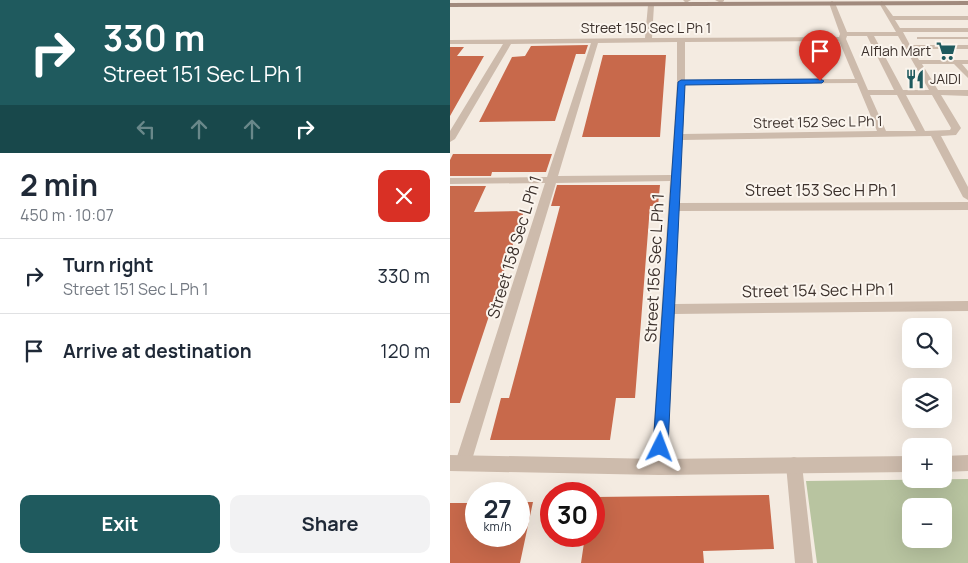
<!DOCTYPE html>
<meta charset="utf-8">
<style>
:root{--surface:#fff;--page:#f2f2f3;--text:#1f2937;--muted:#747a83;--line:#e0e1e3;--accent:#1f5a5e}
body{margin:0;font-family:Manrope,sans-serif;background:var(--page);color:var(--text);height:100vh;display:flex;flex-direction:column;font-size:19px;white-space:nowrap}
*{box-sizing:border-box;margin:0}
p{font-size:16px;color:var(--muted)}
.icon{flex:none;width:28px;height:28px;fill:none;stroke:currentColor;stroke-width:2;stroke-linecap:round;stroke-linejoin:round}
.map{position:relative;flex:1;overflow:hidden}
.side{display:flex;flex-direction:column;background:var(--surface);width:450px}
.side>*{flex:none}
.top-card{background:#1f5a5e;color:#fff;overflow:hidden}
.buttons{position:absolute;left:452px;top:318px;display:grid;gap:10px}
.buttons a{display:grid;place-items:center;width:50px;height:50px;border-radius:10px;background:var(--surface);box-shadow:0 5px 20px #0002;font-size:25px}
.speed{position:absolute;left:15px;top:482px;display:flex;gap:10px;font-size:25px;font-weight:700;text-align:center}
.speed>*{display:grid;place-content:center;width:65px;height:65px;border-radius:50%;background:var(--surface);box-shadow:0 5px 20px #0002;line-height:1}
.speed small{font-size:12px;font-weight:400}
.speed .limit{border:8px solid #d22;background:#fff;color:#111}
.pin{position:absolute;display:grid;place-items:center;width:42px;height:42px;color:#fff;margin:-51px -21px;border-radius:50% 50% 50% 0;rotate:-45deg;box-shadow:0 0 5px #0007}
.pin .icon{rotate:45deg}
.me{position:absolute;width:55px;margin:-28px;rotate:3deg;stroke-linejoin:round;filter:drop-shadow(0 0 4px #0008)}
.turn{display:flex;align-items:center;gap:18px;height:105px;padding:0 20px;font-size:22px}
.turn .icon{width:65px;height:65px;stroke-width:2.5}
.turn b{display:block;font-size:35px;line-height:42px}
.lanes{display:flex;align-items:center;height:48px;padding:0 20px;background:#0003;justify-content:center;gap:25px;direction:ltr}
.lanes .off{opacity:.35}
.round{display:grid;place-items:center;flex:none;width:52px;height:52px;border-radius:10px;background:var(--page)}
.summary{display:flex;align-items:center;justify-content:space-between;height:85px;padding:0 20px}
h1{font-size:30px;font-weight:700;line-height:38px}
.cta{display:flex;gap:10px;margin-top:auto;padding:10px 20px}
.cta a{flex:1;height:58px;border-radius:10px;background:var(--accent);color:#fff;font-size:20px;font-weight:700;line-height:58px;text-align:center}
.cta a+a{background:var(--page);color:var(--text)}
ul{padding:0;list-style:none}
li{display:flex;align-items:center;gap:15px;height:75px;padding:0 20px;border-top:1px solid var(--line)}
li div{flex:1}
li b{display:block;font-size:19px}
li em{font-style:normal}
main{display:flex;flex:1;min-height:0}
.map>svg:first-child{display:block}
.green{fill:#b8c4a0;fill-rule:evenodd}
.building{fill:#c8694b}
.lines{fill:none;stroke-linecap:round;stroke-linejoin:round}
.service{fill:#cdbbac;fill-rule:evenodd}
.minor{fill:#cdbbac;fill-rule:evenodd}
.tertiary{fill:#cdbbac;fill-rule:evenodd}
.secondary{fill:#a18a7d;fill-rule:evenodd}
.route{fill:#1a73e8;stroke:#114b97}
.labels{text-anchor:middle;stroke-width:4;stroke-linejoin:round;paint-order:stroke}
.far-street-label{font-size:14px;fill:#3b302b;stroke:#fbf5ee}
.far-poi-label{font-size:14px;fill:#3b302b;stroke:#fbf5ee;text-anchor:end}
.street-label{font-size:16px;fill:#3b302b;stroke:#fbf5ee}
</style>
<main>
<section class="side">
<div class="top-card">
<div class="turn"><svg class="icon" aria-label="right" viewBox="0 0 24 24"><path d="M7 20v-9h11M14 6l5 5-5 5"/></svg><div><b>330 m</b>Street 151 Sec L Ph 1</div></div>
<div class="lanes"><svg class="icon off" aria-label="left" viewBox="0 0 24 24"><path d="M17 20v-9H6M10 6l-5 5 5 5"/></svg><svg class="icon off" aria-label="ahead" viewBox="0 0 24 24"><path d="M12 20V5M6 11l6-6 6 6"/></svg><svg class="icon off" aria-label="ahead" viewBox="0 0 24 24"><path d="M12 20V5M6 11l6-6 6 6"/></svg><svg class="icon" aria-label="right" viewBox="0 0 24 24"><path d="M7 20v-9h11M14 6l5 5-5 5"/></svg></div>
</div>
<div class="summary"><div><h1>2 min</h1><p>450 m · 10:07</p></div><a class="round" style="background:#d93025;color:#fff"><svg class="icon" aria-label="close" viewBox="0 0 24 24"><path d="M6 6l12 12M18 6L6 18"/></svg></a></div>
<ul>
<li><svg class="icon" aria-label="right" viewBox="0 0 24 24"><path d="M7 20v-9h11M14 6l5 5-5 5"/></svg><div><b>Turn right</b><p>Street 151 Sec L Ph 1</p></div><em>330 m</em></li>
<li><svg class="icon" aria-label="arrive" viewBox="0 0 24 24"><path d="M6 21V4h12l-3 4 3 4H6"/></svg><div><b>Arrive at destination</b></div><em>120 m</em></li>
</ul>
<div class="cta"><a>Exit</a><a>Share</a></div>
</section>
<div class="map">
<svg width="518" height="563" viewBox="0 0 518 563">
<rect width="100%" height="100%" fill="#f4ebe1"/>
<!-- green -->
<path class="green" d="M518,479V563H367L356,481ZM461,506H494V539H461Z"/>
<!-- building -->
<path class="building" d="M138,45L135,54H126L105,121L29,122L62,57L75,56L81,46Z
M0,47H14L7,56H34L0,116Z
M153,55H216L210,137H132Z
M3,154H102L96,172H42L41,176H0V160Z
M107,185H210L208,206H200L185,398H166L160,440H40L51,398H59L70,357L110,206H101Z
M0,186H36L24,212L74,211L10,403H0Z
M319,495L324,549L253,551L254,563H131L135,536H144V497Z
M69,502H83L70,563H0V503H26V536H69Z"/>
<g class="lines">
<!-- service -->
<path class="service" d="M467,37H518V39H467Z"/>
<!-- minor -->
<path class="minor" d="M233,0H241L236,3Z
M265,0H274V1L271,3Z
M382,1L385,3L397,32H446L429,3L432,1L443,16H518V20H445L450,28H518V32H453L460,45H518V49H463L469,60H518V64H512L518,71V78L504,64H472L488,90H518V96L491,95L511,128L506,135L491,136L518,187V200L513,197L481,136L232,140L229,203L518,202V210L229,211L225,304L518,301V311L224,314L217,467L215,473L209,475L203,473L201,467L220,181L106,183L21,463L19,469L13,471L7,469L5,463L95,183L0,184V178L97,177L141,43L61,44L5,139L0,142V131L53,44H0V40L195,38L198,5L201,3L204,5L202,38L389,37L390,34L379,3ZM397,36H417L444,90H418L396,39ZM424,36H448L479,90H453ZM389,41L405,79L235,80V42ZM227,42V82L221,175L108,176L148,43ZM407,83L427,131L233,134L235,84ZM420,95H447L466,131H436ZM456,95H482L501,128L500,130L475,131Z
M344,457L350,459L352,465L363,563H345L336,465L338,459Z"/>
<!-- tertiary -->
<path class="tertiary" d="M0,455L209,459L461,456V472L209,475L0,471Z
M518,455V471L494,472V456Z"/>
<!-- secondary -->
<path class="secondary" d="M518,1V5L0,7V3Z"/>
</g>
<!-- route -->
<path class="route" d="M370,79L374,81L372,83L235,85L218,447L215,452L210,454L205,452L203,447L228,82L231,80Z"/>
<!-- icons -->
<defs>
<symbol id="supermarket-bare" viewBox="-9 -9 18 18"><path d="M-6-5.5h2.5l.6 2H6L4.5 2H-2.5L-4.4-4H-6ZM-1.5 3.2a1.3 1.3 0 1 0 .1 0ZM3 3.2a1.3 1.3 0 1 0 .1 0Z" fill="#1f5a5e" stroke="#fbf5ee" stroke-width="2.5" paint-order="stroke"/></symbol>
<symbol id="restaurant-bare" viewBox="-9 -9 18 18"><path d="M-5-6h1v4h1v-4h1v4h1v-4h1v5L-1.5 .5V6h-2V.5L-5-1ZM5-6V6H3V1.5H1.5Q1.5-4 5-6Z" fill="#1f5a5e" stroke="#fbf5ee" stroke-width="2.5" paint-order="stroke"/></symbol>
</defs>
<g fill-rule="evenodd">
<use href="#supermarket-bare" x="482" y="37" width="28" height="28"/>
<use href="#restaurant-bare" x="451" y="65" width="28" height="28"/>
</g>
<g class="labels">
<!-- far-street labels -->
<g class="far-street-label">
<text x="196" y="33">Street 150 Sec L Ph 1</text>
<text transform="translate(368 122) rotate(-1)" y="5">Street 152 Sec L Ph 1</text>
</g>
<!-- far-poi labels -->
<g class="far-poi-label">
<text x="481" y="56">Alflah Mart</text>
<text x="480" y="84" text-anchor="start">JAIDI</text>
</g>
<!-- street labels -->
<g class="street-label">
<text x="371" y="196">Street 153 Sec H Ph 1</text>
<text transform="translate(64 247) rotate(-73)" y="6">Street 158 Sec L Ph 1</text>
<text transform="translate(204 268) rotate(-87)" y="6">Street 156 Sec L Ph 1</text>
<text transform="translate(368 290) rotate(-1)" y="6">Street 154 Sec H Ph 1</text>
</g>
</g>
</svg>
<div class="buttons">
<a><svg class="icon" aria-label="search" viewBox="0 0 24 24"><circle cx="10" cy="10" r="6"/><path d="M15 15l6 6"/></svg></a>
<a><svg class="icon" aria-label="layers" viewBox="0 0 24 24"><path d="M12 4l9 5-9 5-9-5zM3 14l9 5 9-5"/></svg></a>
<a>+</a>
<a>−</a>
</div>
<div class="speed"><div>27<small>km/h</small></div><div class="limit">30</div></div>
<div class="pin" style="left:370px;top:81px;background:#d93025"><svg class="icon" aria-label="arrive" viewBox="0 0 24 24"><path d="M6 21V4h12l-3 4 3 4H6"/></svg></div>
<svg class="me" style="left:210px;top:447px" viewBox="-20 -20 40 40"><path d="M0-17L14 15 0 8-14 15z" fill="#1a73e8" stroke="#fff" stroke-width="4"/></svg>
</div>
</main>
